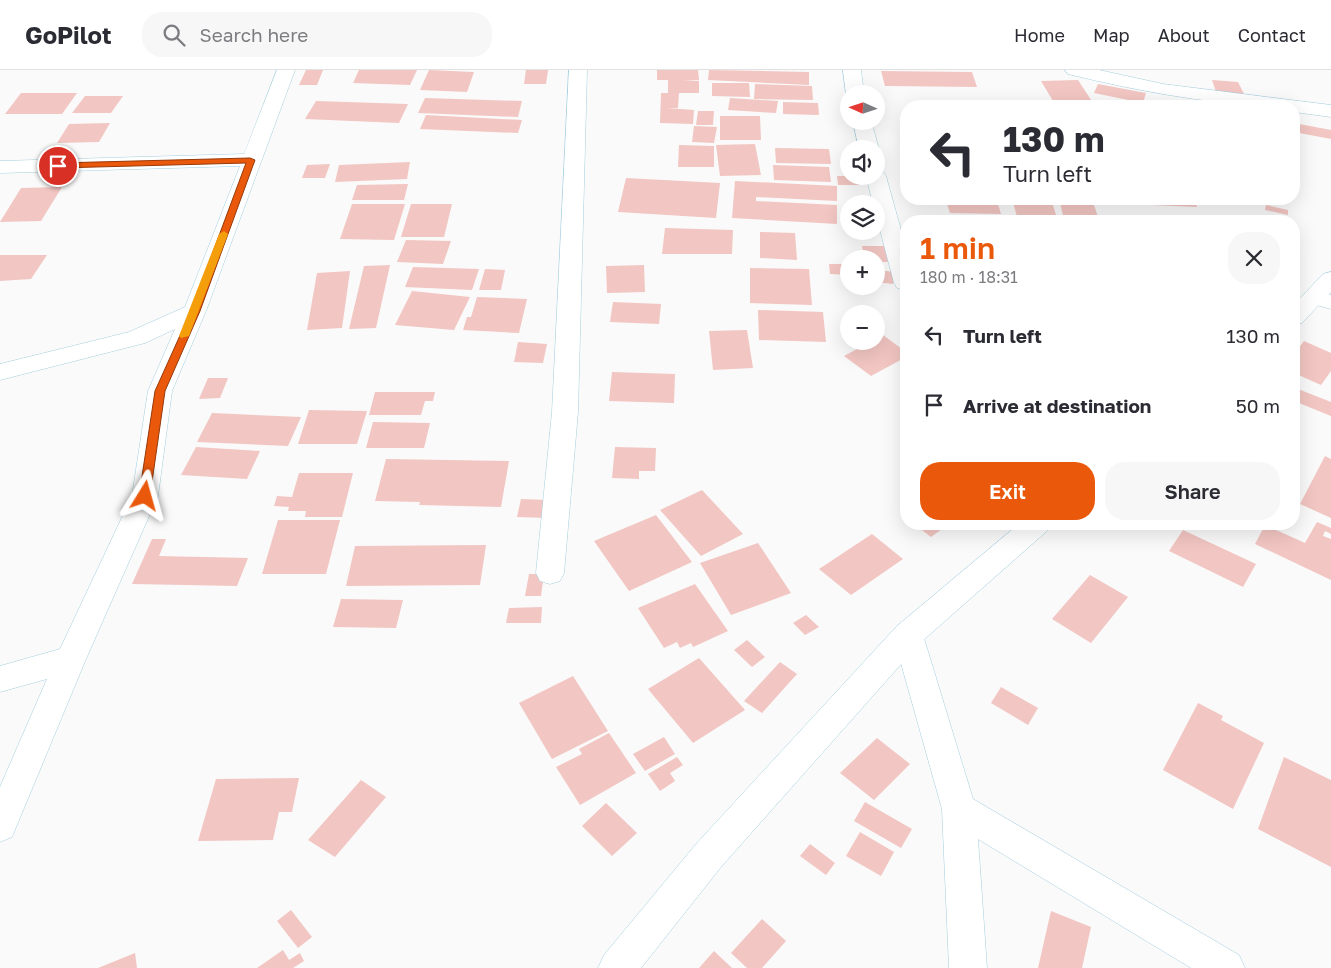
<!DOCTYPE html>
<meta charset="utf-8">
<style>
:root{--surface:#fff;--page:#f7f7f7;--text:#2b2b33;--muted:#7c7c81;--line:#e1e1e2;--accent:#ea580c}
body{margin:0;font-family:"Golos Text",sans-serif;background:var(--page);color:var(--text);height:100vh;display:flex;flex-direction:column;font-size:19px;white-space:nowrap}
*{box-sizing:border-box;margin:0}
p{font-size:16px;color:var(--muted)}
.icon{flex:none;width:28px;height:28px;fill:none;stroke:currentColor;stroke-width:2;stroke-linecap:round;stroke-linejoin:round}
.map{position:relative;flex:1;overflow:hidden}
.side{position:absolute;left:900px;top:145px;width:400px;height:315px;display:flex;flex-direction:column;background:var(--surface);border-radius:20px;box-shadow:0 5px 20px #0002}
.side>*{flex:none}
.banner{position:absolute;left:900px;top:30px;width:400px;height:105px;border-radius:20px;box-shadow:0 5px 20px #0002;background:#fff;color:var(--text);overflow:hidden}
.needle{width:32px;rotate:273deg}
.controls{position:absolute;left:840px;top:15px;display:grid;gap:10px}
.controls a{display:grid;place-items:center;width:45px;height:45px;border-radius:50%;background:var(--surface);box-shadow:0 5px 20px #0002;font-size:25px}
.pin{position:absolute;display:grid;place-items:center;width:42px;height:42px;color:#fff;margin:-21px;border:2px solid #fff;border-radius:50%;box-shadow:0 1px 5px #0007}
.me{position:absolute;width:55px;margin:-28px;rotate:8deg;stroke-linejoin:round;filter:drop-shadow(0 0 4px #0008)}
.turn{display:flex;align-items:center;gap:18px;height:105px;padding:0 20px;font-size:22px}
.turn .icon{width:65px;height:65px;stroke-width:2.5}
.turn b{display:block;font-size:35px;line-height:42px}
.round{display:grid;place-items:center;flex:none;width:52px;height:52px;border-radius:20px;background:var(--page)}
.headline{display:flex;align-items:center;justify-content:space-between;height:85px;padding:0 20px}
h1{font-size:30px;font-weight:600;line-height:38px;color:var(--accent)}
.action{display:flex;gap:10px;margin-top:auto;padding:10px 20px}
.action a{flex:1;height:58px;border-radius:20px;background:var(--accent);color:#fff;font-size:20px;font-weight:600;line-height:58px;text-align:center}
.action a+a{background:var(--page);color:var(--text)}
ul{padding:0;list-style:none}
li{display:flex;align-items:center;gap:15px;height:70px;padding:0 20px}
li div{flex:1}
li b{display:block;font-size:19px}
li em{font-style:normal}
header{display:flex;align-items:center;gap:30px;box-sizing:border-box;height:70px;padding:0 25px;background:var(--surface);border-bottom:1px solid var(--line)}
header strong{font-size:24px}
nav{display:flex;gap:28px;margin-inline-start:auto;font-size:18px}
.search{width:350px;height:45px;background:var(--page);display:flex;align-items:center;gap:12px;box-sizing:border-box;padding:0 18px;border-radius:20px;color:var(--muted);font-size:19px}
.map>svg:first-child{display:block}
.building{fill:#f2c6c2}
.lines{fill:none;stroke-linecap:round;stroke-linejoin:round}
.minor-casing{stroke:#a4cedf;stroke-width:1}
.tertiary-casing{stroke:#a4cedf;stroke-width:1}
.minor{fill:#fff;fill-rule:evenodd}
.tertiary{fill:#fff;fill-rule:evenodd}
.route{fill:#ea580c;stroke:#983908}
.slow{fill:#f59e0b}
</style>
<header>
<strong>GoPilot</strong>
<div class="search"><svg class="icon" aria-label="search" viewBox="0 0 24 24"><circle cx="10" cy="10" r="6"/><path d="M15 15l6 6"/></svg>Search here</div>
<nav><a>Home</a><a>Map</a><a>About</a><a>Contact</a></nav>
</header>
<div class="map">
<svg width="1331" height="898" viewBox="0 0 1331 898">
<rect width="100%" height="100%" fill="#fafafa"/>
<!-- building -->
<path class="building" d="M306,0H323L317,15H299Z
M359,0H417L410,15L353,13Z
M429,0L474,2L467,22L420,20Z
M526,0H548L546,14H524Z
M657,0H698L699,10L683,11H699V23H679L678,38H667L694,40L693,54L660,53L661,23H668V10H657Z
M709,0L809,2V15L708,10Z
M881,1L972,2L977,17L885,16Z
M1078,10L1095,36H1056L1041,11Z
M1212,10L1238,12L1244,24L1216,22Z
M712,13H749L750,27L712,26Z
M755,14L812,16L813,30L754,29Z
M1098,14L1146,23L1143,33L1094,23Z
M21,23H77L62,44H5Z
M85,26H123L111,43H72Z
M425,28L522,31L518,47L418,43Z
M730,28L778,31L776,43L728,40Z
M972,30H992L995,36H975Z
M316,31L408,34L399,53L305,49Z
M947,31H967L969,36H949Z
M1170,31L1195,35V36H1170Z
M783,32L818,33L819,45L783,44Z
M698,41H714L713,55H696Z
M426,45L522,50L518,63L420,59Z
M720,46H760L761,70H720Z
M110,53L99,72L57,73L69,54Z
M1294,53L1331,60V69L1294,62Z
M694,56L717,57L714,73L692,72Z
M755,74L761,105L720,106L716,75Z
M679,75L714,76V97H678Z
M775,78L829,79L831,94L776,93Z
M410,92L407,109L335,112L339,95Z
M330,94L325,108H302L307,95Z
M773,95L829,97L831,112L774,110Z
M837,106H858L859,115H838Z
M626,108L720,113L716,148L618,142Z
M735,111L837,116V131L756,127V131L837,135V154L732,148Z
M408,114L404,130H352L357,115Z
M62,117L41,151L0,152L21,118Z
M1012,129H1051L1058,151L1018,150Z
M1059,129H1092L1098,147L1063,145Z
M1148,129H1194L1197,137L1151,135Z
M352,134H405L394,170L340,169Z
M411,134H452L444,167H401Z
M947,134H998L1001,144L950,143Z
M1266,135L1288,140V145L1265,140Z
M665,158L733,160L732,184H662Z
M760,162L795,163L797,190L760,188Z
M406,170L451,171L443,194L397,192Z
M862,176H884L888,192H876V189H864Z
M0,185H47L31,209L0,211Z
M829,194H849V205L830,204Z
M390,195L376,258L349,259L364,196Z
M644,195L645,222L607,223L606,196Z
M413,197L479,199L472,220L405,217Z
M750,198L809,199L812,235L750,233Z
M485,199L505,200L501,220H479Z
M876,200L895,202L893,214L876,212Z
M350,201L342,258L307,260L317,203Z
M412,221L470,227L454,260L395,255Z
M477,227L527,229L519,263L463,260L467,247H471Z
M613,232L661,234L659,254L610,252Z
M758,240L823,242L826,272L759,270Z
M747,260L753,298L713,300L709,261Z
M883,265L906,282V287L871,306L844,286L872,271H876Z
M1304,271L1331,283V301L1321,315L1294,303V284Z
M518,272L547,274L543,293L514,292Z
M612,302L675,304L674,333L609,331Z
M208,308H228L220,328L199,329Z
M1298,319L1331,332V346L1294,331Z
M375,322H435L433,331H425L421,345H369Z
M309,340L367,341L357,374H298Z
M212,343L301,347L288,376L197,372Z
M373,352L430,353L424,378H366Z
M196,377L260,381L247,409L181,405Z
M615,377L656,378L655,401H639V409L612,408Z
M1325,386L1331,389V448L1300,434Z
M386,389L509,391L501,437L419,435L420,432L375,431Z
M299,403H353L342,447H305L306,441H288L289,437L274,436L277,426L292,427Z
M702,420L743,464L701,486L660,440Z
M521,429L549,430L546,448L517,447Z
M656,445L692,492L629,521L594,471Z
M278,450H340L326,504H262Z
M1317,452L1331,458V464L1325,461L1323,466L1331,469V510L1255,474L1265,455L1305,473Z
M914,454H949L931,467Z
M1183,460L1256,494L1243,517L1169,481Z
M872,464L903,489L851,525L819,499Z
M152,469H166L159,486L248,488L237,516L132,514Z
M758,473L791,523L731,545L700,493Z
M486,475L480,515L346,516L355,476Z
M529,504H544L541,526H525Z
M1090,505L1128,527L1091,573L1052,549Z
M695,514L728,561L693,577L691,573L680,578L677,572L664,578L638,538Z
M341,529L403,530L396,558L333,557Z
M542,537L541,553H506L509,538Z
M806,545L819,557L805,565L793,553Z
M747,570L765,587L752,597L734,580Z
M699,588L745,640L693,673L648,619Z
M780,592L797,604L762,643L744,631Z
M573,606L608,661L552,689L519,633Z
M1001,617L1038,638L1028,655L991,633Z
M1198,633L1223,646L1221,650L1264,673L1233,739L1163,700Z
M609,663L636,703L580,735L556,697L582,684L579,679Z
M664,667L675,684L645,701L633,684Z
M877,668L910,694L874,730L840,703Z
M677,687L683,695L670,703L675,711L660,721L648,704Z
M1284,687L1331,710V797L1258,759Z
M299,708L292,742H279L273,770L198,771L216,709Z
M361,710L386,727L335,787L308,770Z
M865,732L912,759L901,778L854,751Z
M606,733L637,763L612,786L582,756Z
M860,762L894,782L881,806L846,786Z
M810,774L835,793L826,805L800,786Z
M291,840L312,867L298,878L277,851Z
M1051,841L1091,857L1082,898H1038Z
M762,849L786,871L762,898H747L731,883Z
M283,880L289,890L300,883L304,891L293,898H257Z
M714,881L732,898H699Z
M135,883L137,898H98Z"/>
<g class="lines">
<defs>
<path id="minor" d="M277,0H295L206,241L172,321L158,426L86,589L12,767L0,772V717L47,609L0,622V596L60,579L132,426L148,321L175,259L145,273L0,310V294L129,262L185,237L240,96L0,103V91L244,84Z
M569,0H587L578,342L564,503L560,511L550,514L540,511L536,503L552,342Z
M843,0H861L864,24H849V28L846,24Z
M1065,0H1099L1163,14L1331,35V47L1294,42V36C1217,36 1142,22 1068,4Z
M853,51H871L879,79L876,82V79H859Z
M876,100L883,102L886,106L906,178L905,220L897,218L894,213L876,145V134H873L866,106H876Z
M1314,220L1331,225V239L1306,232L1303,227L1306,222Z
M908,553L919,556L923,565L973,729L1239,885L1245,898H1191L978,769L987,898H949L942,739L893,565L897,556Z"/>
<path id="tertiary" d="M1331,202V222L1302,253L1294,255V235L1323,204Z
M1019,454H1051L1047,461L919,574L721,797L641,898H598L604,885L697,773L897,556Z"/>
</defs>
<!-- minor casing -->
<use href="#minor" class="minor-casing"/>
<!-- tertiary casing -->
<use href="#tertiary" class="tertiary-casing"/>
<!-- minor -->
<use href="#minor" class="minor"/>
<!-- tertiary -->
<use href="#tertiary" class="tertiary"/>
</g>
<!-- route -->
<path class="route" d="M250,88L255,90L200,241L165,321L150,426L149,429H141L139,426L155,321L191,241L246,93L58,98L54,96L58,93Z"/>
<!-- slow -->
<path class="slow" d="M224,161L228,164L189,266L181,268L179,266L219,164Z"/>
</svg>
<div class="controls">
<a><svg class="needle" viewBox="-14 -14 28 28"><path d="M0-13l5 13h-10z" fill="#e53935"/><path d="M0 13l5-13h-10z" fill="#7c7c81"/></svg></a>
<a><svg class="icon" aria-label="sound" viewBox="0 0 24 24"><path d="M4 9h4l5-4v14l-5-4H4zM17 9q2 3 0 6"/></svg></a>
<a><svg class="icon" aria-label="layers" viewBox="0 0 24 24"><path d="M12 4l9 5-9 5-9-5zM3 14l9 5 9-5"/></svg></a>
<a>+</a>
<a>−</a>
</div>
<div class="pin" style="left:58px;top:96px;background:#d93025"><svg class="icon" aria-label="arrive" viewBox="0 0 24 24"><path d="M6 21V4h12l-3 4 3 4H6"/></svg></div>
<svg class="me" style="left:145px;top:426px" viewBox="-20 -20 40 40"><path d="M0-17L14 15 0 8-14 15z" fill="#ea580c" stroke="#fff" stroke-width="4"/></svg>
<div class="banner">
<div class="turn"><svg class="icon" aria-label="left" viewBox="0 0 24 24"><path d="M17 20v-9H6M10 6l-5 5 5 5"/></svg><div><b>130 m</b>Turn left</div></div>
</div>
<section class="side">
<div class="headline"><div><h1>1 min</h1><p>180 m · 18:31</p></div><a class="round"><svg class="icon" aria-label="close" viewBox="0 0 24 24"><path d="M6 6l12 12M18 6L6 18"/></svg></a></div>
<ul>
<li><svg class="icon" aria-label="left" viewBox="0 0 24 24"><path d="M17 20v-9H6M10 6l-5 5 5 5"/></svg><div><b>Turn left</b></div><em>130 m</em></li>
<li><svg class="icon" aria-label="arrive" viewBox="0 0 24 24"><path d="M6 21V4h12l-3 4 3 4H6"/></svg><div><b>Arrive at destination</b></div><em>50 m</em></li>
</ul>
<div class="action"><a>Exit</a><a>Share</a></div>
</section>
</div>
